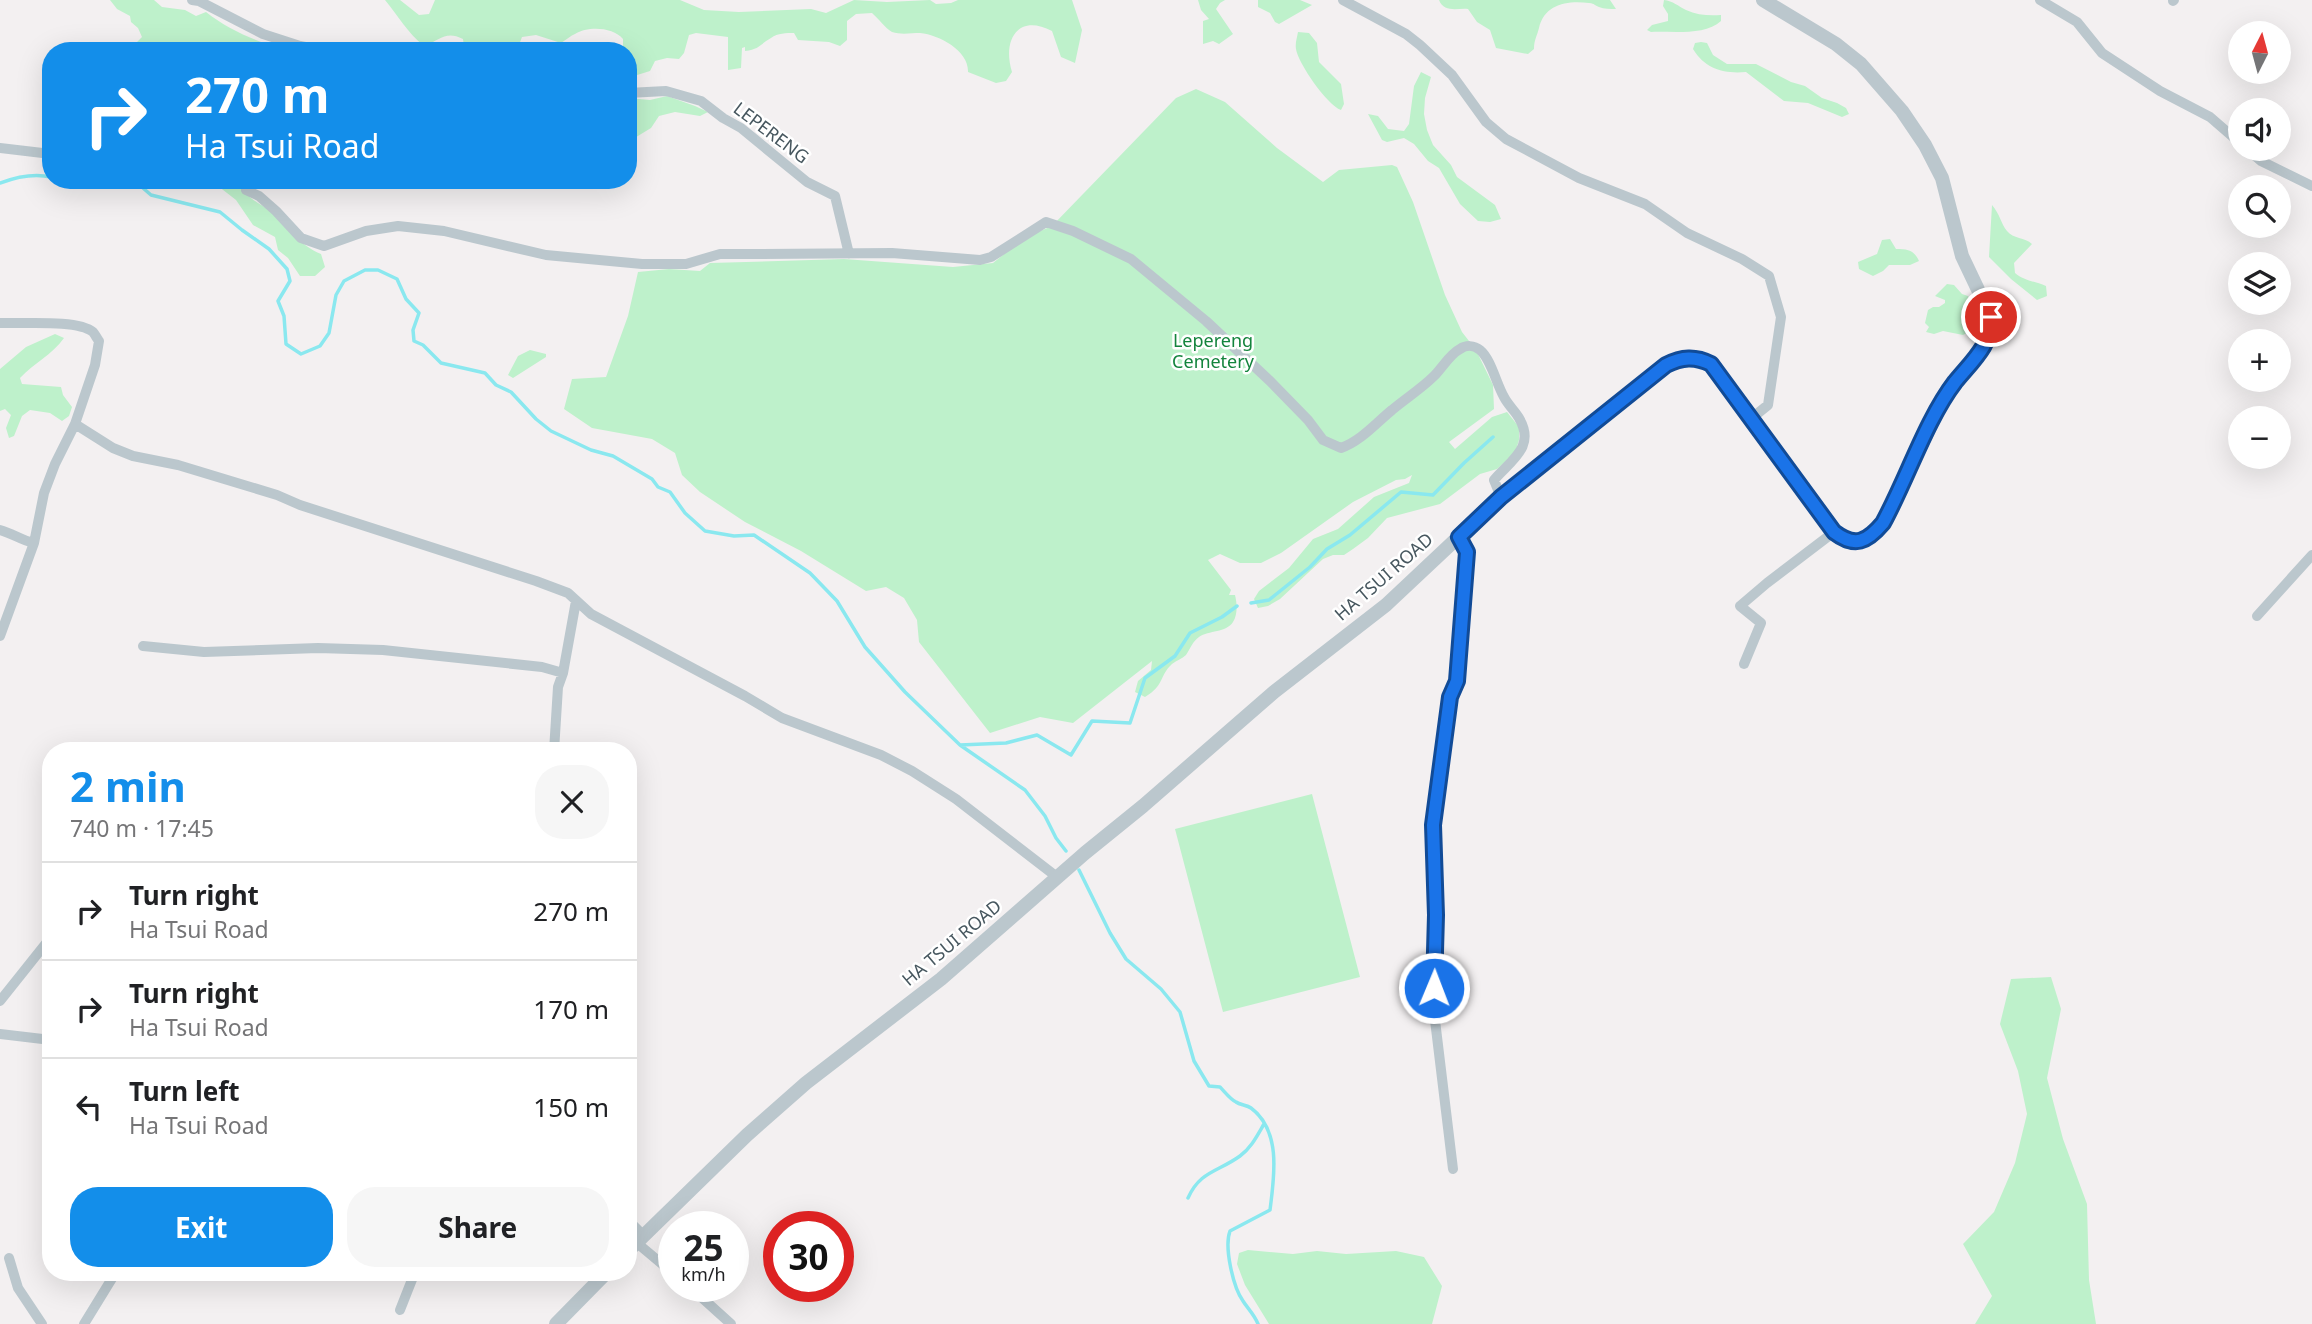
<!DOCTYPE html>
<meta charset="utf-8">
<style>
:root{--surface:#fff;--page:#f6f6f6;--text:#202124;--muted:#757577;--line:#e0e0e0;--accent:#138eea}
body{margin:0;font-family:"Noto Sans",sans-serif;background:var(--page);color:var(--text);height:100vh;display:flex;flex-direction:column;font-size:26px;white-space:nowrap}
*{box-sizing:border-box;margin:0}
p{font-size:23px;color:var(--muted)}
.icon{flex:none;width:38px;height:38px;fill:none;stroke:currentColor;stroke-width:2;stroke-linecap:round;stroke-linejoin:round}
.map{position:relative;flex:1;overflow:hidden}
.details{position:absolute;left:42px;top:742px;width:595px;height:539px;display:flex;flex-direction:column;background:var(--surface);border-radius:28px;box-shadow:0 7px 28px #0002}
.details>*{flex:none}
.top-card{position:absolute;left:42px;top:42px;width:595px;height:147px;border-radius:28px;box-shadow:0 7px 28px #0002;background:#138eea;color:#fff;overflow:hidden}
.needle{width:46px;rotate:6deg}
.fabs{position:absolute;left:2228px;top:21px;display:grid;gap:14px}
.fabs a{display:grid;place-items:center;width:63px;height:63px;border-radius:50%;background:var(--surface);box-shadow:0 7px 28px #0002;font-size:35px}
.speed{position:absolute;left:658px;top:1211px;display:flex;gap:14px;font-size:35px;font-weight:700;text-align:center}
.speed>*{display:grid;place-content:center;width:91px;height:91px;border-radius:50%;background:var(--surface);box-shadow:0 7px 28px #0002;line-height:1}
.speed small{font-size:18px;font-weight:400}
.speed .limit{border:10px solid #d22;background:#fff;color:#111}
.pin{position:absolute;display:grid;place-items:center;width:60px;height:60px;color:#fff;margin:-30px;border:4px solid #fff;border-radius:50%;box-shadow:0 2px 7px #0007}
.me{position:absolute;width:77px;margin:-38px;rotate:1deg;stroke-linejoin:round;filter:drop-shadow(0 0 5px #0008)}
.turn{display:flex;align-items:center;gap:24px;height:147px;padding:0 28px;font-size:32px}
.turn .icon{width:91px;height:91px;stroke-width:2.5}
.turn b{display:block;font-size:49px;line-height:60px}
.round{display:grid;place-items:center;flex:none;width:74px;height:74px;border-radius:28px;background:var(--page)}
.summary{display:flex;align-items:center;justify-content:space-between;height:119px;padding:0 28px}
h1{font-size:42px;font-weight:700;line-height:52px;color:var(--accent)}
.button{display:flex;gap:14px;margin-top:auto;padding:14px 28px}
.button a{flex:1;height:80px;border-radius:28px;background:var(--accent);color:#fff;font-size:28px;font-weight:700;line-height:80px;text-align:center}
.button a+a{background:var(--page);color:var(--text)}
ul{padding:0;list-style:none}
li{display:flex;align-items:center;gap:21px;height:98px;padding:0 28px;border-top:2px solid var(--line)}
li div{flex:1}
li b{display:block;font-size:26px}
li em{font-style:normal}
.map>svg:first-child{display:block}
.green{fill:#bef1cb}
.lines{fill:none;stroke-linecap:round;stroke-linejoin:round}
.stream{stroke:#8ae8ef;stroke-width:3.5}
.minor{stroke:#bbc7cd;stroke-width:10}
.tertiary{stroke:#bbc7cd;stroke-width:14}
.route-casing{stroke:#114b97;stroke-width:18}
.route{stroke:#1a73e8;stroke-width:12}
.labels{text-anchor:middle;stroke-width:5;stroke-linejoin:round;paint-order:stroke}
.street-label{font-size:18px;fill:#47575f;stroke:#fff}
.park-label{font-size:18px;fill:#14843d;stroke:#fff}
</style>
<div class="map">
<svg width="2312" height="1324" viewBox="0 0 2312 1324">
<rect width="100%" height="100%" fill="#f3f0f1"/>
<!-- green -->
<path class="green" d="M110,0H154L162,7L185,10L196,16L206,12C230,31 257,41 285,51H125V48L137,42L142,37L138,28L131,22L130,16L117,9Z
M385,0H400L419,15L429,14L435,0H680L704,10L739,12L811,9L826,13L854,0L887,2L930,0L936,4L951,3L958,0H1072L1082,30L1075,63L1061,57L1052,31C1018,13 1002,40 1012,72L1006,81L996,83L968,72C969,51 940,35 920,33C911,33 901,35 892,32C885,28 879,19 872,13L856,14L847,21V40L840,46L829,42L798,40L794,33C786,33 778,33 771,38C759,45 760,49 745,51V47L742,48L741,68L728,70V37L696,33L689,35L684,53L679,59L667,58L655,61L650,71L634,76L628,81V51H621L623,49V39C613,27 588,26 575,34C570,36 566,40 561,43L536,35L522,37L519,45L521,51H495C487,43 474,46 464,46L463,39C446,30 440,40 424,46C406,31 399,17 385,0Z
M1198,0H1225L1220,3L1216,9L1233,34L1219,44L1213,41L1203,44V21L1209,19L1201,10Z
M1258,0H1300L1312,5L1279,24L1275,22L1270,13L1258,7Z
M1439,0H1610L1616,9C1610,9 1604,9 1599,7C1592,4 1596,4 1589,3C1568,0 1544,4 1539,28C1537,36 1534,40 1534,49L1528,54L1496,48L1490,30L1477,22L1468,9C1457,8 1444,13 1439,0Z
M1664,0C1673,1 1678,6 1686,10C1697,15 1709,16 1721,15V21C1705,36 1672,31 1651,32L1647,30L1652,25L1668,21V14L1663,6Z
M1298,32L1309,33L1317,43L1319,62L1341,84L1344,104L1341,110C1327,105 1298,63 1296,49C1295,43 1297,38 1298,32Z
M1701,42L1707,43L1713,55L1727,64H1756L1791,82L1805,86L1822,98L1837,103L1846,108L1849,114L1842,117L1808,103L1784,101L1746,72C1724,74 1705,69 1693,49L1695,43Z
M1421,72L1431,77L1425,98L1424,114L1427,130L1433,145L1451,165L1457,177L1495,205L1501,219L1490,222L1478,221L1460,204L1439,168L1428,161L1414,144L1404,138L1387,142L1382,140L1368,114L1378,116L1388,129L1404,131L1409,124L1414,86Z
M1196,89L1225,102L1277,148L1323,182L1339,170L1392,165L1397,167L1413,202L1445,295L1462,332L1476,350L1493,385L1494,409L1449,442L1455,449L1492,417L1507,412L1519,427V440L1515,453L1497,469L1480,474L1440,504L1387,518L1368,538L1353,549L1344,555H1333L1323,559L1280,599L1268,606L1258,608L1254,599L1259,591L1289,568L1313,539L1338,529L1374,497L1409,483L1412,475L1405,479L1396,480L1353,502L1281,553L1261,563H1240L1220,554L1208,560L1231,590L1229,595H1235C1237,603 1238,614 1233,622C1226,633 1209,630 1199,637C1193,641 1190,649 1186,655C1182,659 1177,660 1172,664C1159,676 1165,685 1145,697L1135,692L1138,681L1151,670L1152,661L1073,723L1040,717L990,733L919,642L917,620L904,598L886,587L866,591L801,551L745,522L700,492L682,475L675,453L652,439L592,428L564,409L572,379L606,377L628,316L638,272L669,269L700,271L710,263L844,259L953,267L993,263L1024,238L1052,226L1176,98Z
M667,96L695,106L708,112L700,116L675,112L659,116L651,128L628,142V98L650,100Z
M219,180C240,180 237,186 251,198C257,203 264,206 270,211C288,227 299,245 321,254L325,267L315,276H300L288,258L278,250L275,237L253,225L236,200L218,186Z
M1992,205C2000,214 2001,224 2007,231C2013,239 2025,237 2032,244L2014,263L2015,273C2024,281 2035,281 2046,286L2047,296L2037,300L2011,279L1989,257Z
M1890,239L1896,249C1908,249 1914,250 1919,261L1910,265H1889L1883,271L1873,276L1859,269L1858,262L1877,254L1882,240Z
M1947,284L1954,285L1962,294L1968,296L1975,311L1970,331L1963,335L1943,331L1934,334L1926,332L1929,327L1925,323L1928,310L1933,307H1939L1945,303V300L1935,296Z
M55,334L64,338C52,355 34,363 20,378L22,384L61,387L63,395L72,407L69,416L62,421L50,413L30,410L22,416L14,436L9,438L6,428L11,415L5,409L0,411V369L26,347Z
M530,350L546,354V357L513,378L508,375L518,356Z
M1312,794L1360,977L1223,1012L1175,829Z
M2051,977L2061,1009L2047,1078L2063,1139L2087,1204L2089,1280L2096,1324H1975L1992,1296L1963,1244L1994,1212L2015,1163L2027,1114L2018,1071L2000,1024L2011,979Z
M1248,1250L1293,1254L1317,1251L1346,1254L1396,1251L1424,1257L1442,1286L1432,1324H1269L1245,1285L1237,1264L1239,1253Z"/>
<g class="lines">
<!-- stream -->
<path class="stream" d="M70,180H73
M141,180L143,188L151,195L220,212L242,230L269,249L287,269L290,281L278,301L284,316L286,344L301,354L320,346L329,333L336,295L344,281L365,270H378L397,279L406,299L419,313L413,330L414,341L423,345L441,363L485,373L496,385L511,392L536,419L551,431L591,450L613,456L652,479L658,487L670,492L685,513L705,531L734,536L754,535L810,573L837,601L865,647L905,692L960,745L1025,790L1045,816L1056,838L1066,851
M0,183C16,177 34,173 51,177
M1251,603L1269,600L1310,567L1327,549L1350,535L1401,492L1433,495L1464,463L1493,437
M960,745L1006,743L1037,735L1071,755L1092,721L1130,723L1145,678L1175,656L1190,633L1222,617L1237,606
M1079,870L1110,933L1126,959L1161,989L1180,1012L1194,1061L1209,1086L1220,1087C1225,1092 1230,1099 1236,1102C1240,1105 1247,1105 1251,1108C1282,1131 1274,1178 1270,1210L1230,1231C1224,1247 1233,1287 1243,1301C1248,1309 1254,1314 1258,1324
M1188,1198C1200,1171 1218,1172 1240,1156C1251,1148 1257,1136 1264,1124"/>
<!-- minor -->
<path class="minor" d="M192,0L199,1L263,34L300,46L326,51
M1343,0L1406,34L1420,45L1452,75L1486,122L1506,139L1579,178L1645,204L1687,233L1742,259L1769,276L1781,317L1768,405L1752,418
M2040,0L2077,22L2102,53L2160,91L2210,117L2240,143
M2173,1L2174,0
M628,93L666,91L701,101L723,118L741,128L807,182L835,196L849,254
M0,148L51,154
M2247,149L2261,161L2312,186
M246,190L259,196L276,211L301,238L324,246L366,231L398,226L444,231L546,255L642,264H686L720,254H746L892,253L980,260L991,257L1046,222L1073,231L1131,259L1206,321L1270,381L1308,420L1323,440L1341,448C1361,441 1376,423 1392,410C1406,398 1421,389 1434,376C1442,368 1450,354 1460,349C1466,345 1474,345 1480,350C1491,359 1496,383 1504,397C1508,405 1515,411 1519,418C1536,447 1511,460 1494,480L1501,497
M0,323C21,324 78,319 93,332C94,333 98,340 99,341L95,365L75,424L55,464L44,493L34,543L0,636
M75,424L113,448L133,456L178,465L277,495L300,505L536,581L568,593L591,614L745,696L782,718L881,755L912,771L956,799L1057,877
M0,530C12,533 21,540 34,543
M2257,616L2312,555
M143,646L204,652L318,648L383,650L542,667L563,673
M1744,664L1761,623L1740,606L1767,583L1834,532
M554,751L558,687L563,673L576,601
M0,1001L51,937
M0,1034L51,1040
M1453,1169L1434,1012L1436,915L1433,825L1449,697L1457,681L1467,552L1459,537
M628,1215L632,1224L644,1236
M637,1243L674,1274
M9,1258L18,1288L42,1324
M689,1286L731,1324
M400,1310L415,1272
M84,1324L116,1272"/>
<!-- tertiary -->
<path class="tertiary" d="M628,1251L747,1135L806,1083L941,979L1085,853L1143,806L1274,692L1386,605L1501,497L1666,365C1682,356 1695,356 1711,364L1834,532L1847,542L1861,541L1874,533L1883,523L1939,409L1954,384L1989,339L1991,317L1962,256L1942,178L1925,145L1902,111L1861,64L1836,44L1763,0
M556,1324L607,1272"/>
</g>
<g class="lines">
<defs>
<path id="route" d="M1434,988L1436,915L1433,825L1450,697L1457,681L1467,552L1459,537L1501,497L1666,365C1682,357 1695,356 1711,364L1834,532C1855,548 1867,542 1883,523C1907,479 1926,420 1955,382C1971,362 1992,345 1991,317"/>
</defs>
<!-- route casing -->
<use href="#route" class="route-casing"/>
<!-- route -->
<use href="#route" class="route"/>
</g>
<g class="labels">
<!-- street labels -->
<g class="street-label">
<text transform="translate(771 133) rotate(37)" y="6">LEPERENG</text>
<text transform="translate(1384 577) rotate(-41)" y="6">HA TSUI ROAD</text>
<text transform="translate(952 943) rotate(-40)" y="6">HA TSUI ROAD</text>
</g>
<!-- park labels -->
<g class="park-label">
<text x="1213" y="347">Lepereng<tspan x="1213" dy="21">Cemetery</tspan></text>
</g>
</g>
</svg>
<div class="fabs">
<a><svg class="needle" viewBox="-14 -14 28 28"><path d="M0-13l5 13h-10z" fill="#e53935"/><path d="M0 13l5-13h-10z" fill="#757577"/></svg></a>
<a><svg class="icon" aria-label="sound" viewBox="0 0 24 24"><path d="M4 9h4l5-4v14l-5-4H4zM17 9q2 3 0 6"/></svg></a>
<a><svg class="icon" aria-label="search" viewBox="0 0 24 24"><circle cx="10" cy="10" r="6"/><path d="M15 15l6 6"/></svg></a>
<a><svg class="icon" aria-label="layers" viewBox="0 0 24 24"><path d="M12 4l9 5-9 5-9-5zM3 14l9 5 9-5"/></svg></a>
<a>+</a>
<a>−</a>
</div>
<div class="speed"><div>25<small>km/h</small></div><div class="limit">30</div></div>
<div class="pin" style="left:1991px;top:317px;background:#d93025"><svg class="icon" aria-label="arrive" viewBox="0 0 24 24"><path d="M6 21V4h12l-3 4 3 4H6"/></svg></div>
<svg class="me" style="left:1434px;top:988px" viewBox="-20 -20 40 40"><circle r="17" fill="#1a73e8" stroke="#fff" stroke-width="3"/><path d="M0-11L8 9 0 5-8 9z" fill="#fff"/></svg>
<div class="top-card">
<div class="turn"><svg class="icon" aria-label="right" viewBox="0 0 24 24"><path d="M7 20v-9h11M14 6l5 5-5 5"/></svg><div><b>270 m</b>Ha Tsui Road</div></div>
</div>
<section class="details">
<div class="summary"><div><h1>2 min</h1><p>740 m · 17:45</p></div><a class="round"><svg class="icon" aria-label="close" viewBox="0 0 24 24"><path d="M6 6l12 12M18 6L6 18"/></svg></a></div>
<ul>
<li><svg class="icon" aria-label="right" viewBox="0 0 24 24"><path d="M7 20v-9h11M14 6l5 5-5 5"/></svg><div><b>Turn right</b><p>Ha Tsui Road</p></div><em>270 m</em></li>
<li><svg class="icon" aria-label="right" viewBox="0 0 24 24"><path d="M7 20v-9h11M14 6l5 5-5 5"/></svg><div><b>Turn right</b><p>Ha Tsui Road</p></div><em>170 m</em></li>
<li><svg class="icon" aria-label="left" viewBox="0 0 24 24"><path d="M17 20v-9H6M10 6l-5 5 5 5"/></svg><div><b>Turn left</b><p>Ha Tsui Road</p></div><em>150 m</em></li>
</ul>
<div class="button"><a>Exit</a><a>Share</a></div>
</section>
</div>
